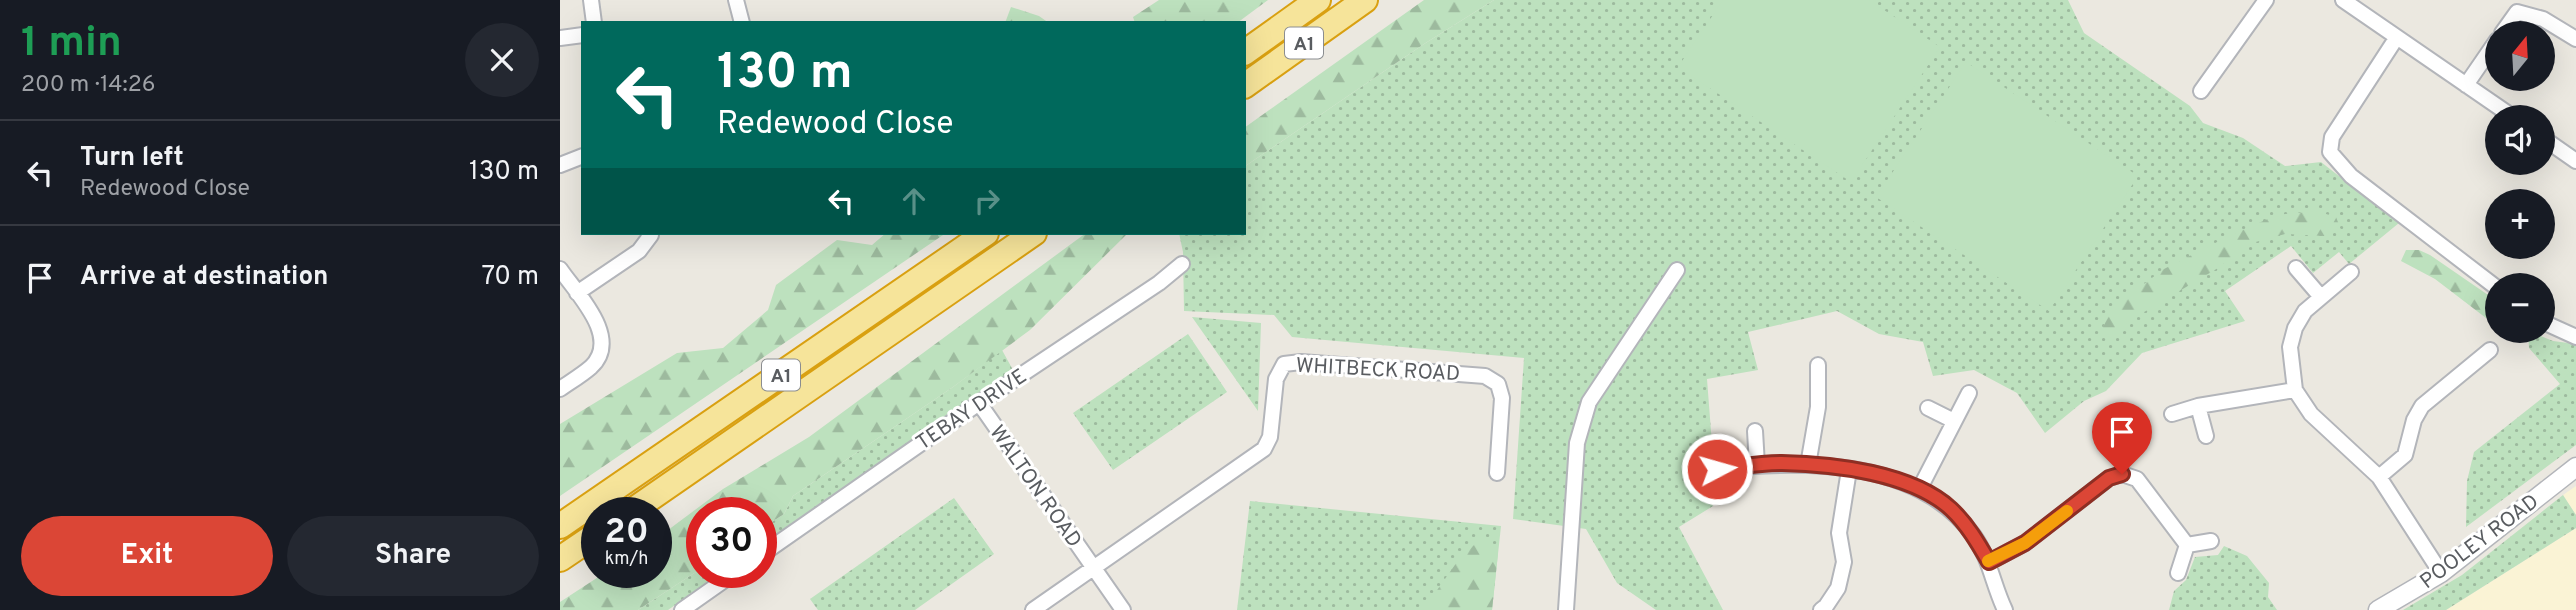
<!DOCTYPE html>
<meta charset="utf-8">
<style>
:root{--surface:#171b24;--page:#242831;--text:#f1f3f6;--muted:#9ea1a6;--line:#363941;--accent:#db4636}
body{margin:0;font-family:Overpass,sans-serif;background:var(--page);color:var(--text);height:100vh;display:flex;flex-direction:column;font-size:26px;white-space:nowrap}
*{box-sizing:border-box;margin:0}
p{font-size:23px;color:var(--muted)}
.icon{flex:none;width:38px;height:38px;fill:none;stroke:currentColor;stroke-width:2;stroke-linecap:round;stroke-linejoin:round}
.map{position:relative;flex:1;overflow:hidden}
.sheet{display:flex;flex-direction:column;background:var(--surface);width:560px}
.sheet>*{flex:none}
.top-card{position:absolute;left:21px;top:21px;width:665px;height:214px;border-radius:0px;box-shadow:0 7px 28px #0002;background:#00695c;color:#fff;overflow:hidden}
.needle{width:46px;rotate:18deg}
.tools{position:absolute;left:1925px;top:21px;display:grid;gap:14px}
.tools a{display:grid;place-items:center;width:70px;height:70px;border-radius:50%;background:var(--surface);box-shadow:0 7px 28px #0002;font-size:35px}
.speed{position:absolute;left:21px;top:497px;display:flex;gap:14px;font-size:35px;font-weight:700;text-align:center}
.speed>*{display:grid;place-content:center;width:91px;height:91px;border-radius:50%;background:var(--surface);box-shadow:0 7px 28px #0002;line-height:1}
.speed small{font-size:18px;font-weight:400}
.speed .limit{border:10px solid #d22;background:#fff;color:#111}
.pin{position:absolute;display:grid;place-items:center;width:60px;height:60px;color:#fff;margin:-72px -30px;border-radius:50% 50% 50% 0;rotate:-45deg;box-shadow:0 0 7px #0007}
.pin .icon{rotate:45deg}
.me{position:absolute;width:77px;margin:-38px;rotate:84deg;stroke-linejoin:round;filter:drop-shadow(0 0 5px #0008)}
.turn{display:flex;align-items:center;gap:24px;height:147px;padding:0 21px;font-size:32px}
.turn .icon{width:91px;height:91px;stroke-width:2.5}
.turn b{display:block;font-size:49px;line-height:60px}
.lanes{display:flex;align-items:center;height:66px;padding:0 21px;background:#0003;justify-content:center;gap:35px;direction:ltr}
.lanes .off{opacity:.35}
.round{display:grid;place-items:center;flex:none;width:74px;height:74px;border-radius:37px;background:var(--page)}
.overview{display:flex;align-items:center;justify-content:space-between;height:119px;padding:0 21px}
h1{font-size:42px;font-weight:700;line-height:52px;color:#1e9e55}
.button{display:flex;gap:14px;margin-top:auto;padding:14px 21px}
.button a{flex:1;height:80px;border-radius:42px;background:var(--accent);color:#fff;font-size:28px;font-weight:700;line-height:80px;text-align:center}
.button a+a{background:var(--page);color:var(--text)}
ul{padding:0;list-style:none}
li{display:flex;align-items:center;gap:21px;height:105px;padding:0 21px;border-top:2px solid var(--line)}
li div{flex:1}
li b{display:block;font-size:26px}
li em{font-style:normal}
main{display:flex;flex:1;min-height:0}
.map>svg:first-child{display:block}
.commercial{fill:#faf3d5}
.grass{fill:url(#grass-dots)}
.forest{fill:url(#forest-firs)}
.garden{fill:#bde1be}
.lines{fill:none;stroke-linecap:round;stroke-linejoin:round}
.minor-casing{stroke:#b3b5ba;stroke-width:18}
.tertiary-casing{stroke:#b3b5ba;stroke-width:21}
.trunk-casing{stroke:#d9a011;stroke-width:28}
.minor{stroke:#fff;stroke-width:14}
.tertiary{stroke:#fff;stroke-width:18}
.trunk{stroke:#f6e49a;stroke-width:24}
.route-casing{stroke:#8e2e23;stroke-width:18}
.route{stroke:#db4636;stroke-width:12}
.slow{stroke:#f59e0b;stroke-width:12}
.labels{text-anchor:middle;stroke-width:6;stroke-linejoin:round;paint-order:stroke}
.shield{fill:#fff;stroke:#8b8d90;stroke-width:2}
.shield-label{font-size:19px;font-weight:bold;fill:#595c60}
.street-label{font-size:21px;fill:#595c60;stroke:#fff}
</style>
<main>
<section class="sheet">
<div class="overview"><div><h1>1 min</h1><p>200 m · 14:26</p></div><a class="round"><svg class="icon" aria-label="close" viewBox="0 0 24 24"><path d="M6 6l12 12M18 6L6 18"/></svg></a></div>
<ul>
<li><svg class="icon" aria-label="left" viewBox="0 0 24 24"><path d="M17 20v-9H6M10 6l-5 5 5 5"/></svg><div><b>Turn left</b><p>Redewood Close</p></div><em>130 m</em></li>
<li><svg class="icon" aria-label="arrive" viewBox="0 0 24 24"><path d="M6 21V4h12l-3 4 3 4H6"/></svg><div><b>Arrive at destination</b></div><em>70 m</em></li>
</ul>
<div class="button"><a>Exit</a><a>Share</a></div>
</section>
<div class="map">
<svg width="2016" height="610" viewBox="0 0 2016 610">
<defs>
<pattern id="grass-dots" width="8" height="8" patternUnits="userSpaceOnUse" patternTransform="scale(1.75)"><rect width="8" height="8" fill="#bde1be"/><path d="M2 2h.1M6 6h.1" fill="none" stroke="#9dba9e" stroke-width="1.8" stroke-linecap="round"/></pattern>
<pattern id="forest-firs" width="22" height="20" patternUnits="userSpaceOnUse" patternTransform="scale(1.75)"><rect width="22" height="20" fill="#bde1be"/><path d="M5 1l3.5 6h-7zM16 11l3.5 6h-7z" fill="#9dba9e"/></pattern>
</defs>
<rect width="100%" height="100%" fill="#ebe8e0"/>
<!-- commercial -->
<path class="commercial" d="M2016,486V515L2003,495Z
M2016,528V610H1886Z"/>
<!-- grass -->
<path class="grass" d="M934,0H1508L1524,33L1630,106L1643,123L1683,138L1725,166L1761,162L1839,223L1789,264L1779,252L1753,273L1731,246L1665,291L1685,321L1582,353L1546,391L1524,401L1485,433L1457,393L1414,370L1373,376L1363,342L1319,334L1277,311L1188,332L1198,370L1147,379L1153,457L1136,463L1142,487L1153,506L1119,527L1163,610H1096L1057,583L1026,529L953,519L964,358L732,337L714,315L624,311L623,252L619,233H684V167L864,44Z
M632,317L701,323L698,411Z
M1968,331L1993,341L2016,344V445L1906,527L1907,481L1914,452L2000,384L1969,348Z
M628,334L667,392L553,470L513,413Z
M442,350L453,370L201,545V529L224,514L233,496L393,387Z
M2003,495L2016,515V528L1886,610H1843L1902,575Z
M394,498L434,554L355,610H258L250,599Z
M690,501L941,526L932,610H677Z
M1664,546L1687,556L1709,583L1708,597L1717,610H1609L1614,591L1626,580L1635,557L1658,555Z
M142,568V572H162L108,610H78Z"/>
<!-- forest -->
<path class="forest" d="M599,0H708L677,23H575L573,17Z
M864,0H934L864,44L684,167V128Z
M451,7L479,16L489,23H445Z
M1756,211L1776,217L1781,230L1764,236L1725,234L1692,243L1658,268L1569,321L1565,330L1551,340L1540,336L1550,309L1604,269L1671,235L1717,215Z
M326,233H386L0,496V424L117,353L163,348L208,310L216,285L277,240L312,245Z
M526,233H571L567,234L470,330L393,387L233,496L224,514L201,529V513H142V568L78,610H0V602L46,572H96V539L163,489L249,437Z
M1846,250H1859L1870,255L1931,297L1937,304V318H1926L1875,279L1841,261Z
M920,539L929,542L938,553L932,610H863L897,562Z"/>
<!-- garden -->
<path class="garden" d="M1163,0H1309L1380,47L1291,182L1118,67Z
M1406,62L1578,176L1489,311L1316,197Z"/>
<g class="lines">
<defs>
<path id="minor" d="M31,0L34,23
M176,0L182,23
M1783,0L1953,117
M1942,33L1957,12L1983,19L2016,39
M1837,37L1772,137L1770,152L1791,176L1937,288
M0,38L23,35
M1906,85L1937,40
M1641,91L1706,0
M1983,138L2016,161
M0,165L23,156
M1736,268L1761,297
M0,269C17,294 62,338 31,367C22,375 10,382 0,389
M1791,272L1745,311L1735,328L1730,347L1735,390L1751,414L1819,477L1881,573
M17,293L79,251L91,235L88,233
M1983,322L2016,337
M419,403L563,610
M1638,406L1646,436
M1368,408L1394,421
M1612,414L1638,406L1735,390
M1195,431L1197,465
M1248,465L1258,407V365
M1157,469C1243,460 1358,458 1414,536C1430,559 1433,585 1445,610
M1819,477L1845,455L1854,420L1862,406L1930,350
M1360,488L1409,393
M201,555L419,403L599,283L622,264
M1429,562L1465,543L1549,478L1562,474L1577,479L1627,545
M1618,573L1627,545L1651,541
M122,610L176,572
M473,610L704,449L710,437L716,379L724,364L741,362L925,376L938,384L942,398L937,473
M1006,610L1017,443L1029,402L1117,270
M1261,610L1266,606L1278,588L1284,562L1279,533L1289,470"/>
<path id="tertiary" d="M1818,610L1881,573L2016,467"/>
<path id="trunk" d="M684,53L758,0
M684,86L805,0
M69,513L474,233
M0,526L426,233
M0,559L37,534"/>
</defs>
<!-- minor casing -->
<use href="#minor" class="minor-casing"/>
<!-- tertiary casing -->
<use href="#tertiary" class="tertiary-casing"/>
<!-- trunk casing -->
<use href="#trunk" class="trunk-casing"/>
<!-- minor -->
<use href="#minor" class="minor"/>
<!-- tertiary -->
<use href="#tertiary" class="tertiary"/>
<!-- trunk -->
<use href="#trunk" class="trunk"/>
</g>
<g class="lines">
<defs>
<path id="route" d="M1157,469C1178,467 1200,463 1222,463C1274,464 1352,473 1391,509C1407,524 1418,543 1429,562L1465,543L1549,478L1562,474"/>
</defs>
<!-- route casing -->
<use href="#route" class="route-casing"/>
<!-- route -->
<use href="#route" class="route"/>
<!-- slow -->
<path class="slow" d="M1428,561L1465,543L1507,511"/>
</g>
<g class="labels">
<!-- shield labels -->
<g class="shield">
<rect x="725" y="27.5" width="38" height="31" rx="5"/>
<rect x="202" y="359.5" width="38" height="31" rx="5"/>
</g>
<g class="shield-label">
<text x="744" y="50">A1</text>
<text x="221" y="382">A1</text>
</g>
<!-- street labels -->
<g class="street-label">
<text transform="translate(818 369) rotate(3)" y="7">WHITBECK ROAD</text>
<text transform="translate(411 409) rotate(-34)" y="7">TEBAY DRIVE</text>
<text transform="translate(476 486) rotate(55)" y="7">WALTON ROAD</text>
<text transform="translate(1919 541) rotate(-37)" y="7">POOLEY ROAD</text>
</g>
</g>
</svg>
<div class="tools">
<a><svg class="needle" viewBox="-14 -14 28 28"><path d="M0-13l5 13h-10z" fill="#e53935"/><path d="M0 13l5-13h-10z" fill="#9ea1a6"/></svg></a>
<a><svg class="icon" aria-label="sound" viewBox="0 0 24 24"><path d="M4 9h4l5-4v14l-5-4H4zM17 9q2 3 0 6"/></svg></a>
<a>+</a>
<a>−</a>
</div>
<div class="speed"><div>20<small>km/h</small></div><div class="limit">30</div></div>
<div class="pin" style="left:1562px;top:474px;background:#d93025"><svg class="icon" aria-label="arrive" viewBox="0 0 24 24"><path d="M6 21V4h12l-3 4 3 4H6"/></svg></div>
<svg class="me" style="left:1157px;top:469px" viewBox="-20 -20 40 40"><circle r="17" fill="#db4636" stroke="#fff" stroke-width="3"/><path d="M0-11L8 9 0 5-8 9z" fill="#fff"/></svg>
<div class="top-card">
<div class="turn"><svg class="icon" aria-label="left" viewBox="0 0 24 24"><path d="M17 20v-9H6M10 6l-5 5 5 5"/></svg><div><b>130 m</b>Redewood Close</div></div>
<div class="lanes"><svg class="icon" aria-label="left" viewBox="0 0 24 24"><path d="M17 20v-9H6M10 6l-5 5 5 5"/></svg><svg class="icon off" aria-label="ahead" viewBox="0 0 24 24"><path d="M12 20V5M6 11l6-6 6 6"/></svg><svg class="icon off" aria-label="right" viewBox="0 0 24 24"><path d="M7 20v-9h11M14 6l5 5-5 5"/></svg></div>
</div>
</div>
</main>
